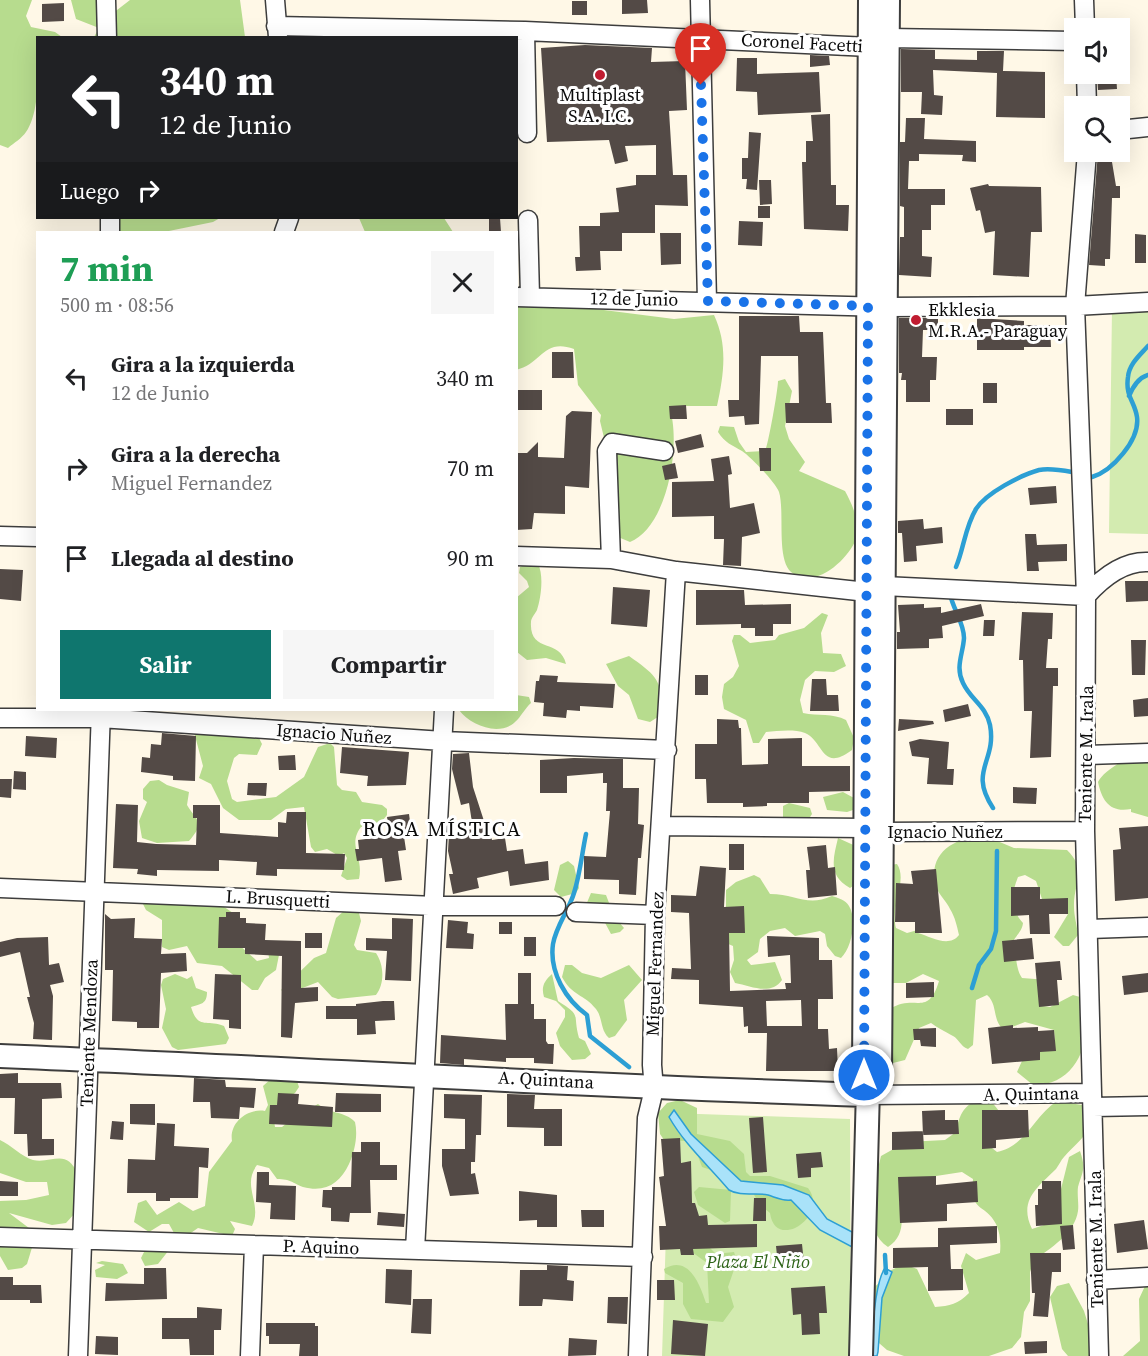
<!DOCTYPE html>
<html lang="es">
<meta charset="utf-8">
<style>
:root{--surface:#fff;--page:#f6f6f6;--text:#202124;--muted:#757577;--accent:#0f766e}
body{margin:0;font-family:"Source Serif 4",serif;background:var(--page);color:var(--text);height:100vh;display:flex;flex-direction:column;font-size:22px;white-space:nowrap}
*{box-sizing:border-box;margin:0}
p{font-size:20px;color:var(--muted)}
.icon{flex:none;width:33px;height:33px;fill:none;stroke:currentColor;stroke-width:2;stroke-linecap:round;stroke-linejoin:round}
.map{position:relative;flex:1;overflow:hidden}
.side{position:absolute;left:36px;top:231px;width:482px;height:480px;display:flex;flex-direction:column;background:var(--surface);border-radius:0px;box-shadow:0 6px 24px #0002}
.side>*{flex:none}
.hud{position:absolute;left:36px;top:36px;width:482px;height:183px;border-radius:0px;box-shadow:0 6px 24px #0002;background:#202124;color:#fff;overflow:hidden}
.buttons{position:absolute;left:1064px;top:18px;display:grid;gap:12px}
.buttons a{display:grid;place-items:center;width:66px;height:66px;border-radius:0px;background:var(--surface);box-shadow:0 6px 24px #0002;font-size:30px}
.pin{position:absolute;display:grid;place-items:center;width:51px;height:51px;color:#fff;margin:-62px -26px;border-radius:50% 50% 50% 0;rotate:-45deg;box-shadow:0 0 6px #0007}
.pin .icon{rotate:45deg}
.me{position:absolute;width:66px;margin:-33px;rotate:0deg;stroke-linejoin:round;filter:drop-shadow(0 0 4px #0008)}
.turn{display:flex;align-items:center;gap:21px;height:126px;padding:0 24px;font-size:27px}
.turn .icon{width:78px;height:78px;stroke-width:2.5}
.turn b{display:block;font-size:42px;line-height:51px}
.then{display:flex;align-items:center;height:57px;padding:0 24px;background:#0003;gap:12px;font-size:22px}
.round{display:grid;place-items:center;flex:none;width:63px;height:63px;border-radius:0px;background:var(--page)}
.overview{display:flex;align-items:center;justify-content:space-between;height:102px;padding:0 24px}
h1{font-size:36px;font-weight:700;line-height:45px;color:#1e9e55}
.cta{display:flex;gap:12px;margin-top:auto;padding:12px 24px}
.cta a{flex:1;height:69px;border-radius:0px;background:var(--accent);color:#fff;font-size:24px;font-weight:700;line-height:69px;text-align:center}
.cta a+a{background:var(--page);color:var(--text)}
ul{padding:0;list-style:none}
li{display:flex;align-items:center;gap:18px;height:90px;padding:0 24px}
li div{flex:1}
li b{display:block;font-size:22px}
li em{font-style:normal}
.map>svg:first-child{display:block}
.green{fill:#d3ebb0}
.forest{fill:#b7dc8e}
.water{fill:#a9e2f9;stroke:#2c9fd4;stroke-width:1.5}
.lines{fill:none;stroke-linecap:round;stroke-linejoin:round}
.stream{stroke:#2c9fd4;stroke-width:4.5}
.building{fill:#534a46;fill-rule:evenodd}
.minor-casing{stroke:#3d3d3d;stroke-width:21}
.tertiary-casing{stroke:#3d3d3d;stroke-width:26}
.minor{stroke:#fff;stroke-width:18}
.tertiary{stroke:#fff;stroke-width:22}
.route{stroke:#1a73e8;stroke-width:10;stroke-dasharray:0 18}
.poi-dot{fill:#c01c31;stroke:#fff;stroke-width:2}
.labels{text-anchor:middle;stroke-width:6;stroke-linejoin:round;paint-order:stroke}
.street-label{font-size:18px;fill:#0a0a0a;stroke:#fff}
.poi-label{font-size:18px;fill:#0a0a0a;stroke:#fff}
.park-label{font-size:18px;font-style:italic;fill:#2e6418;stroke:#fff}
.quarter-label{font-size:21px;letter-spacing:1.5px;fill:#0a0a0a;stroke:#fff}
</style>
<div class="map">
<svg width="1148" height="1356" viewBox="0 0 1148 1356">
<rect width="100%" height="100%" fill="#fff8e7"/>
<!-- green -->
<path class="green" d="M1112,309H1148V534L1109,533Z
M670,1113L850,1119L851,1356H662Z"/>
<!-- forest -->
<path class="forest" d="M0,0H32L26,16L31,27L55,32L62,37L38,38C38,63 41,111 26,132C22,138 14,143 8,148L0,145Z
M71,0H96V15L108,17L130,0H240L245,37H94L99,28L76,19Z
M118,218H220L213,222L164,232H111Z
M359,218H444L453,232H365Z
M516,305L596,309L674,319L714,315C728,345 724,374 717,406H669C682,442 668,527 630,542L618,537L606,446L600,421L601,415L578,385L574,349C543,338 542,364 516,370Z
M785,379L792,391L785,426L789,439L805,462L799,471L845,491C852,504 861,523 856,539C848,560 814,591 791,572C776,558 785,512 779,492C775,482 751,457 742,451C732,445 725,443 718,432L720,426L734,427L739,442L746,452L765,451C768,446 778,390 778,381Z
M532,562L538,564C544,575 541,598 537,610C535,614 531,618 531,622C529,654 560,638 566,664L546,658L527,660L517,652L516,598L529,587L527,581L519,573L520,567Z
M822,613L828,615L821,633L823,653L841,654L846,666L834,672L815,671L805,680L800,700L803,713C818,716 833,713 846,720L854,738L852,750C821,773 824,741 805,733C794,729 778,731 766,732L759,743H753L746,720L724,709L722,697L724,684L733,677L739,666L732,641L734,635H740L750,643L775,640L779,635L804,628Z
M629,656C657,676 663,680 661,715L650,722L638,719L629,695L618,686L606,664Z
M516,695L529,697L531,703C525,708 521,717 515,722C499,737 470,725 459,710H516Z
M248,731L259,738L262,744L257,755L239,754L234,758L227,781L232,799L237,802L276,797L304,777L318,747L330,743L334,747L337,785L342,790L356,792L362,802L382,805L387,809V815L379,825L361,827C347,845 364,857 359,879L347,880L341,876L347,858L344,853L339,856L327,849L315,852L311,847L304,807L286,809L271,820H239L223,808L211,784L199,778L203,766L194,732Z
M1148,750V817L1131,812V809C1110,813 1102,801 1098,782C1104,769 1134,754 1148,750Z
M159,780L167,785L189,792L187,805C197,822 206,821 189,841L157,843L142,838L139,821L147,802L143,799V789L150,781Z
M843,792L854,798L853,810L847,812L827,810L823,797Z
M789,803L810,808L812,814L808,820L783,819V806Z
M983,835L1014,848L1067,850C1089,872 1073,882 1074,907C1074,916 1077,925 1078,935L1069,946H1063L1054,937L1068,914L1044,905L1036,881L1025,875L1018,877C1011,895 1009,907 1023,923C1022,933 1014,936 1012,945C1018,957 1015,968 1022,978L1048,980L1043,1006L1050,1007L1073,995L1080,997C1096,1035 1079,1086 1033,1085L1017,1072L1022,1061L1055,1042L1054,1030L1025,1022L1004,1030C992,1021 998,1004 987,995L976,1000L973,1045L968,1049C960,1046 959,1039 953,1036C944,1031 938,1028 931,1023L919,1028L905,1060L893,1063L889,1058L890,1009C915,993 928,1018 939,981L923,974L906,983H885L890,865L897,864C908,880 890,907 896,928L907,933L925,928L918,933C931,937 949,948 959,935C957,926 955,917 950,909C947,902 940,896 937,889C925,854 954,838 983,835Z
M838,838L860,848L856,884L850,888C828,876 833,859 838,838Z
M568,861L574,866L579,888L576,893L561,897L554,890L560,865Z
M754,875L760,878L770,894C796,894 807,907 832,896C838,898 846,900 849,906C857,919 852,948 841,958L835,956L827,946L825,934L820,931L795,936L785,928L770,931L760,939L758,952L747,960L751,965L775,962L782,980C771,996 751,986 735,983L730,972L734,960L733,946L726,943V890L736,882Z
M591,893L606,895L614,916L624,928L620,932L611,934L603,919L586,905Z
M140,898L217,902L233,913L238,944L257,961L269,958L267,944L280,950L276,970L265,978L258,990H252L222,966L197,963L187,946L169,950L162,947V920L146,910Z
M358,909L361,921L354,945L357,950L376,953C384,965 385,983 376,995L338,999L332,997L318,982L287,994L281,990L314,958L326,953L336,918L345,910Z
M565,965H572L582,973L601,978L629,965L642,980L624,1000L627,1020L615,1036L609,1038C600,1030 603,1018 596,1009C584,994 572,996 562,977Z
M175,974L187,979L192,976L196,988L207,992C207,1004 201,1004 191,1007C198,1030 206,1019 224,1026L229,1038L226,1044L178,1050L172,1047L162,1028L166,1009L161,985L163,979Z
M552,974L558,1001C583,1017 572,1013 579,1038L585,1041L591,1054L585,1059L572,1060L560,1046L556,1033L565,1017V1010L556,1001L544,997C541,987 544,981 552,974Z
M272,1078L297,1081L299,1087L295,1093L272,1108L275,1127H282L292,1119L318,1104C329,1114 345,1111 355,1122C358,1135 355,1151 349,1164C340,1183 326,1193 303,1187C292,1183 291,1179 277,1179L269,1168L257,1165C241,1186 263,1204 252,1226L230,1221L235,1229L232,1236L198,1228L185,1237L174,1233L169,1224H162L149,1232L134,1222L138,1203L146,1200L157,1215L179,1202L193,1211L205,1206L209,1172L232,1141C229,1123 247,1108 265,1111L268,1105L263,1086Z
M680,1100L697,1108V1134L730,1141L744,1154L746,1172L750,1176H770L808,1188C830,1216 775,1252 770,1213L760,1205L753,1193L720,1173L702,1167L695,1148L685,1141L664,1140L660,1134L658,1113L667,1103Z
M977,1100L991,1101L999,1111L987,1144L997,1152C1026,1146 1033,1117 1057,1101L1082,1105L1089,1128C1082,1141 1073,1146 1064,1157C1061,1160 1059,1165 1056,1169C1038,1187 1018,1200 1032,1229L1044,1225L1061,1189L1069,1157L1080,1151C1086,1169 1083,1170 1078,1187C1077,1195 1079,1204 1078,1211C1075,1233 1050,1249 1034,1260L1030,1272V1301L1024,1312L1021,1337L1012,1348L989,1356H904L887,1350L872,1337L870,1291L880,1282L881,1275L904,1264L917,1269L935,1307C950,1306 958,1304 969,1293L961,1266L966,1253L976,1260L1000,1253C1001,1243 1000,1232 996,1224C984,1202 970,1214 973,1179L962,1172L936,1176C927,1189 911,1184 899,1199C903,1218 905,1236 888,1247C860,1229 875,1182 881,1156L906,1142L945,1140L956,1132C959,1117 962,1107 977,1100Z
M0,1140C11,1145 22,1157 33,1160C52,1164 67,1147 78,1175L75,1213L66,1223L52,1225L9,1213L29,1228L34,1241L27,1264L22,1268L8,1270L0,1256V1201L26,1200L49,1195L47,1182H26L0,1173Z
M699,1187L731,1190L730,1221L725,1223L698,1205L694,1192Z
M147,1246L169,1250L158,1264L145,1266L141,1258Z
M709,1247L716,1254L734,1252L737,1261L728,1287L734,1307L723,1322L691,1319L683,1304V1283L665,1273L664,1269C689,1254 700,1285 706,1303H709L707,1263L692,1252L693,1248Z
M102,1261L123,1264L128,1273L117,1279L96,1277L95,1270L105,1265L96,1263Z
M1069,1283L1084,1311L1092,1337L1107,1356H1068L1062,1349L1050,1297L1057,1286Z
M1145,1286H1148V1356H1123L1140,1341L1139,1299Z"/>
<!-- water -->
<path class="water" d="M674,1110L691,1134L741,1181L783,1185L809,1195L827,1219L854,1233V1248L820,1230L791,1200C781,1201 777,1198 768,1195C755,1192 741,1197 729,1190C709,1166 685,1145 669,1117Z
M885,1268L892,1272L882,1298L878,1352L877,1356H871C872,1336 874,1283 885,1268Z"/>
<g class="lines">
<!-- stream -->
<path class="stream" d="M1129,396C1133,387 1138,378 1148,375
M1092,477C1112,471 1140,440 1137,417C1135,402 1125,396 1128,377C1129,364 1140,355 1148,346
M956,567C964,548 965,527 976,509C986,493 1021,475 1039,470C1050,468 1061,470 1072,472
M950,594C953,609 964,623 964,638C963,654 955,667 963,683C971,700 986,706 990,725C997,762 968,770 993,808
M586,834C582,853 580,874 574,893C569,910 556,926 553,944C549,972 566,1000 587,1015L590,1036L629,1067
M972,988L979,965L991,949L996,931L997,851
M885,1255L886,1273"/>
</g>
<!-- building -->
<path class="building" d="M622,0H647L648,13L622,14Z
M572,1H587V15H572Z
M64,3V21L42,22V4Z
M585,45L652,48L651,62L685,61L687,110L669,111L673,175H687L688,206L655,205V233H622V251H600L601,270L576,271L575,257H580L579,226H600V213L619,212L616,188L636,185V175H656V145L625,146L628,161L615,164L609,140L547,142L541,48Z
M901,49L935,50V59L977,60V51H1004L1003,71L1045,72V118L996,117L997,73L933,70L934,95L943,96L942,115L921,114L922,92H901Z
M810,55L829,56L830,65L810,67Z
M737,58H757V74L819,72L821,112L758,115L757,92L736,91Z
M1097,74H1116L1117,89L1098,90Z
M830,114L831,185H836V205H849L848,231L804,229L802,162H806V141H813L811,115Z
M906,118H925L924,139L976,141V162L962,161L963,155L919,154V161H909L908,189H945V205H931V230H922V256L932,257L931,277L899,275L900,237H904V207L900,206V142H905Z
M749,132L761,133L757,190L746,189L747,179H742V158H748Z
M1098,152H1102L1103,157L1111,156L1116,186H1120V198H1112L1110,259H1105V266L1089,265Z
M759,180H771L772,204L760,205Z
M988,184L989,186L1041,187L1042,232H1031L1029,277L993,275L995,231L985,233L980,210L976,211L970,188Z
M758,206H770V218H758Z
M489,218H500L501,232H489Z
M739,221L763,222L762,246L738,245Z
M660,233H681V264L661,265Z
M1135,234L1146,235V263H1135Z
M739,316H799L800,332H823L826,403H831L832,423H786L785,403H799L798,356H761L759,424L745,425L744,416L729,417L728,400H739Z
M899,318H938V330H923L922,357H937L936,380H930V402H906V380H901L902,373H899Z
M977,318L1024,321V325H1050L1051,347H1024V350H977Z
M552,352H573L574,378H552Z
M983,383H997V403H983Z
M516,390H542V410H516Z
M686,405L687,419H670L669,406Z
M946,409H973V425H946Z
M572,411L592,412L589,488L565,486V514L534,513L532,529L516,530L518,453H527L538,442V457L564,458L566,416Z
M701,434L704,447L678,453L675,441Z
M759,448H771V471H760Z
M729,456L732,474L728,475L730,508L754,503L760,533L742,537L741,566L723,565L724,539H714V516L672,517V482L714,481L711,459Z
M675,463L678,478L665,480L662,466Z
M1056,486L1057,503L1030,505L1028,488Z
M923,519L924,529L942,527L943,543L916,546L917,561L904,562L902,533H898V521Z
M1025,534H1036L1037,545L1067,544V561L1038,562L1039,571H1027Z
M0,569L23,570L21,601L0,599Z
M1125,581H1148V601L1126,602Z
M613,587L650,590L647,627L611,624Z
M696,590H744L745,605L791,604V624H773V636H755V628H741V624L696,625Z
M924,604V608L941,607V613L981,604L984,616L942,626L943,638L929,639V648L897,649V632H900L898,605Z
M1022,612L1053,613L1052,639H1048L1046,668H1058V686H1053L1051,757L1030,758L1032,711H1024L1023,660H1019Z
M984,620H995L994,636H983Z
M1131,640H1146L1145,675H1132Z
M540,675L558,676L557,682L615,684L613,708L580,706V711L567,710L566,718L543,716L544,703L534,702L536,681H539Z
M695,675H708V695H695Z
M812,679H826L827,695H838L839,711H810Z
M1148,698V716L1134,717L1133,700Z
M968,704L971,716L945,722L943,710Z
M717,719L738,720L739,728H741L742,765L768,764V739L802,738V766H850V791L809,792V803H767V806L743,807V803H707L706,779H695V744H717Z
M899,719L933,721L934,724L898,731Z
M162,733L196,736L195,781L173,780V776L141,772L142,757L150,758L151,744L161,745Z
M26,736L57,738L56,758L25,756Z
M920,739L949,742L947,769H954L953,785L927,784L929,758L912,756L909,742Z
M342,747L409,752L406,785L367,786L368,776L340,773Z
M469,753L473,787L484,821L488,820L492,840L505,838L507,851L523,849L525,864L548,861L549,880L510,886L508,871L477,878L479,888L453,894L449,874H453L448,851L449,834L473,829L469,803L461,805L452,769L453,754Z
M295,755L296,770H279L278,756Z
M574,758L623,759V788H639L638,824L644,825L641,858H638L636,895L619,894V880L584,879V856L606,857L610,811H606L607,783H603V773L567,776V793H540V760Z
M14,771L26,772V790L13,789Z
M0,779H12L11,798L0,797Z
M248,783H267L266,796L247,795Z
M1013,787L1037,788L1036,804L1013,803Z
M116,804L138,805L137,842L156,844L196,845L197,818H193V805H220V833L278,837V822L286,823L287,812H306V853L345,854L344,870L277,869V876L256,875L257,862L219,860V871L157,870V876L137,874L138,869L113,868Z
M409,814L411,829L403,830L406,850L398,851L402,880L385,882L382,858L357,861L355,849H359L358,840L390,836L387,817Z
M1148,826V898L1115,901L1113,850L1121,849L1119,828Z
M729,844H744V870H729Z
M826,845L828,868L835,867L837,895L808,898L806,870H810L807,847Z
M700,866L726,868L724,907L744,906L745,933H729L730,991L786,989L785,983H791L790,955L768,957L767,936L819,938V960H832L833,999H818V1029H828L829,1049L837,1048L838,1071H766L767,1033H748V1026L744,1027L743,1007L699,1004V980L671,979L672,968L691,969L689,913L671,912V895L696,896ZM801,1000L802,1026H767L766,1001Z
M936,869L942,933H915V922H895L896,883L913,884L911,871Z
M1011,887H1040V899L1068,898V914H1049L1050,934H1030L1029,915L1011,916Z
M226,912H240V918H246V923L266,924L265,940L301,941V988L318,987V1001L295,1003L292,1038L281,1037L282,956L245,954V948H218L219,917H226Z
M105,914L111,919L135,918L134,938L162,939L161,954L186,953L187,971L161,973L159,1028H137V1022L112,1021L113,970H105Z
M392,918L413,919L411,981L385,980L387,951L366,950V938L392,939Z
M448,920L468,922L467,933L474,934L473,949L446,948Z
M499,922H512V934H499Z
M305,933H322V948H305Z
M48,937L49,965L59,963L64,982L50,985L53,996L52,1040L33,1039L34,1023L27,997H30L20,952L0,957V942L17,938Z
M524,937H536V956H524Z
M1032,938L1034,959L1004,962L1002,941Z
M1060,961L1062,980H1057L1059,1005L1039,1007L1035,963Z
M518,973H531V1004H534V1019H546V1041L548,1044H554L553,1064L534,1063V1058H506V1062L464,1059V1065L440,1063L441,1035L506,1040L505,1004H518Z
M1148,973V992L1124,995L1122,976Z
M215,974L241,975V1029L229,1028V1020L213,1019Z
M934,982V997L906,998V983Z
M383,1001H394L395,1020L375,1021L376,1034L357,1035V1019H326V1006H356V1004Z
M1013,1025V1028L1038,1027V1031L1054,1030L1056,1051L1040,1052V1060L992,1064L988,1028Z
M936,1028V1047L921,1046L920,1040H914L913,1029Z
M18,1073V1083H61L62,1098L42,1099V1139H54V1155L28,1156L27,1134H14L15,1098H0V1074Z
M194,1078L225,1080L226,1087L256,1088L254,1108L240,1107L239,1119L211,1118L210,1102H193Z
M278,1093L299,1094L298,1104L333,1107L332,1127L269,1124L270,1105H277Z
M336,1093L381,1094V1112H335Z
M444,1094L482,1095L481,1135H476L475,1162H471V1174L475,1173L479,1194L450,1196L442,1166V1149H465V1119L444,1118Z
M507,1094L535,1095L534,1109H562V1146H544V1128L507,1127Z
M130,1104H155V1125L130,1124Z
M945,1110V1120H958L959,1134L923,1135L922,1111Z
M982,1110H1028L1029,1137L996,1140V1148L982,1149Z
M763,1117L767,1172L753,1173L749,1118Z
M112,1121L124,1122L123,1140L110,1139Z
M157,1123L175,1124L174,1146L209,1148L208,1168L199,1167L198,1198H170V1201H156V1193H127L128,1159L155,1160Z
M923,1131L924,1149L892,1150V1132Z
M680,1138L681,1163L691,1161L692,1203H695L699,1216L707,1215L708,1225L757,1224V1247L693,1249L694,1255H681L680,1249L660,1250L659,1226H666L659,1177L664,1176L661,1139Z
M361,1142H380V1165H397V1180H370L371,1213H350L349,1222L331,1221V1208L322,1207L323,1190H332V1187H351L352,1152H361Z
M821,1152L823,1167L811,1168V1177L798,1178L796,1154Z
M257,1172H269V1185L296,1186L295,1220L270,1219L271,1203L256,1202Z
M936,1176V1185L977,1181L978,1202L947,1204V1221L900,1223L898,1177Z
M0,1181L18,1182V1196H0Z
M1042,1181H1061L1062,1224L1036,1226L1035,1205H1038V1189H1042Z
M519,1191L557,1195V1227H537V1220L519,1221Z
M754,1198H766V1221H753Z
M581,1210H604V1227H582Z
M378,1212L405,1214L404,1227L377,1225Z
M1144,1220L1148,1249L1117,1253L1114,1224Z
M1073,1225L1075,1249L1063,1250L1060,1226Z
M997,1226V1243L950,1245L951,1269H963V1290L928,1291V1267L893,1268V1248L938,1247V1228Z
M802,1244L804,1263L778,1265L776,1246Z
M1030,1253H1061V1272H1052L1048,1317L1033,1316L1035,1293H1032Z
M547,1265L568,1266L567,1280L574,1281L573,1301L543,1299L542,1306H519L520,1270H547Z
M144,1268H166L167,1299L105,1301L106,1283L144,1284Z
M386,1269L412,1270L411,1305L385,1303Z
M0,1277H13V1285H41L42,1303H30V1300H0Z
M657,1280H674L675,1300H657Z
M825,1286L827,1313H819L820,1334L802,1335L801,1314L793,1315L791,1288Z
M608,1297H628L627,1324L607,1323Z
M413,1299H432L431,1334L411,1333Z
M197,1307L222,1309L221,1330H214V1355H190L189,1339H162V1318H197Z
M673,1320L708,1324L705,1356L671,1354Z
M266,1323H315V1326H318V1356H299L300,1344H269V1336H266Z
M96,1336L118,1337V1355L95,1354Z
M569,1338L597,1340L596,1355L568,1356Z
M1047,1341V1353L1025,1354L1024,1342Z"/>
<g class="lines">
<defs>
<path id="minor" d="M106,0L107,38
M275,0L278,37
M700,0L707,301
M1084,0L1085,28
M276,26L525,31L870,47L888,38L1074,41
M525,31L527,133
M1086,74L1087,106
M1119,130L1148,127
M1087,152L1075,306L1086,596L1085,831L1099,1356
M110,218V232
M528,220L530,296
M284,232L289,218
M516,297L886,307L1075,306L1148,302
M0,536L38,537
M516,556L611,559L676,571L867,592L884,586L1086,596C1102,578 1123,561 1148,562
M611,559L607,451L612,443L664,451
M0,718H100L443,741L667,750
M1087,755L1148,753
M662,826L865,828L881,832L1085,831
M0,888L435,906H556
M576,912L655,915
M1089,929L1148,927
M867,1095L1092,1093
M1093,1107L1148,1106
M0,1237L643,1257
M415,1250L444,710
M1096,1280L1148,1277
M78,1356L101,710
M250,1356L254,1245
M638,1356L647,1118L654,1089L652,1065L655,915L676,571"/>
<path id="tertiary" d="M0,1056C289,1068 578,1086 867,1095
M868,1088L880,1075L888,0
M861,1356L868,1088L864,1075L870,0"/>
</defs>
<!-- minor casing -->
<use href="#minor" class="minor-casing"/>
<!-- tertiary casing -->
<use href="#tertiary" class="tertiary-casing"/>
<!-- minor -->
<use href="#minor" class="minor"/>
<!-- tertiary -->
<use href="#tertiary" class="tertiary"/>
</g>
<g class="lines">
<!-- route -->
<path class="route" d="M701,85L708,301L868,306L864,1075"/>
</g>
<!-- markers -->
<g class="poi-dot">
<circle cx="600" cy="75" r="6"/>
<circle cx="916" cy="320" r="6"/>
</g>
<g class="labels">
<!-- street labels -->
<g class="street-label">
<text transform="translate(802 43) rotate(3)" y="6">Coronel Facetti</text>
<text transform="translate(634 299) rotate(1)" y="6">12 de Junio</text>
<text transform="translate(334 734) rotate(4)" y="6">Ignacio Nuñez</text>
<text transform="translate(1086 754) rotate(-89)" y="6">Teniente M. Irala</text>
<text x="945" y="838">Ignacio Nuñez</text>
<text transform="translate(278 899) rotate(3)" y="6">L. Brusquetti</text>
<text transform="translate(655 964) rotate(-88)" y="6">Miguel Fernandez</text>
<text transform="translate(89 1033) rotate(-88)" y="6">Teniente Mendoza</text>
<text transform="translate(546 1080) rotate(3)" y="6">A. Quintana</text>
<text transform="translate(1031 1094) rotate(-1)" y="6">A. Quintana</text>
<text transform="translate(1096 1239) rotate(-91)" y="6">Teniente M. Irala</text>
<text transform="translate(321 1247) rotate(2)" y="6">P. Aquino</text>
</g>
<!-- poi labels -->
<g class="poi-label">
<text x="600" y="101">Multiplast<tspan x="600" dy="21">S.A. I.C.</tspan></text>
<text x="928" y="316" text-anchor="start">Ekklesia<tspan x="928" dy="21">M.R.A.- Paraguay</tspan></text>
</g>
<!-- park labels -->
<g class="park-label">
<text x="758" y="1268">Plaza El Niño</text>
</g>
<!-- quarter labels -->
<g class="quarter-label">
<text x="442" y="836">ROSA MÍSTICA</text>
</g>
</g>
</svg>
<div class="buttons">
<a><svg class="icon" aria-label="sound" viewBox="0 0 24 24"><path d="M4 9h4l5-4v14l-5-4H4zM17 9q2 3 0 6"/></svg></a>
<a><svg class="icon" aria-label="search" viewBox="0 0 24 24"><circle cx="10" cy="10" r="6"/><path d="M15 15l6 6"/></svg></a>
</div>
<div class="pin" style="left:701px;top:85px;background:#d93025"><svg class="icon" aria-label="arrive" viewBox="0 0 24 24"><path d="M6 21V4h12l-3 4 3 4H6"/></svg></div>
<svg class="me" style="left:864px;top:1075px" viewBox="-20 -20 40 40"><circle r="17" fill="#1a73e8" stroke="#fff" stroke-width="3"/><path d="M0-11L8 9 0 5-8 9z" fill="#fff"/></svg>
<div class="hud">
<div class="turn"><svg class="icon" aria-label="left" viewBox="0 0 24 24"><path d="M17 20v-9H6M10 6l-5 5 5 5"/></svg><div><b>340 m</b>12 de Junio</div></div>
<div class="then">Luego<svg class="icon" aria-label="right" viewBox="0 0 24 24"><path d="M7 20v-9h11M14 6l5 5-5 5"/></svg></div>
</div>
<section class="side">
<div class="overview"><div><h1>7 min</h1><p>500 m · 08:56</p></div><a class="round"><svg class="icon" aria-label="close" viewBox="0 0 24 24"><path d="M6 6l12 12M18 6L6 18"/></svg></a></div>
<ul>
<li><svg class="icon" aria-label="left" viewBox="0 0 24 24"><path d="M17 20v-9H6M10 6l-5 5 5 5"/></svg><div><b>Gira a la izquierda</b><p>12 de Junio</p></div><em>340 m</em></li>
<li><svg class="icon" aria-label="right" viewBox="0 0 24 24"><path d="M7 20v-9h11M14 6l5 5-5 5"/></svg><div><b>Gira a la derecha</b><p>Miguel Fernandez</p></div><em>70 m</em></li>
<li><svg class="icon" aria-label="arrive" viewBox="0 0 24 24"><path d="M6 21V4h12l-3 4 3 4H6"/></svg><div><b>Llegada al destino</b></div><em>90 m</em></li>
</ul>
<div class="cta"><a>Salir</a><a>Compartir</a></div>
</section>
</div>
